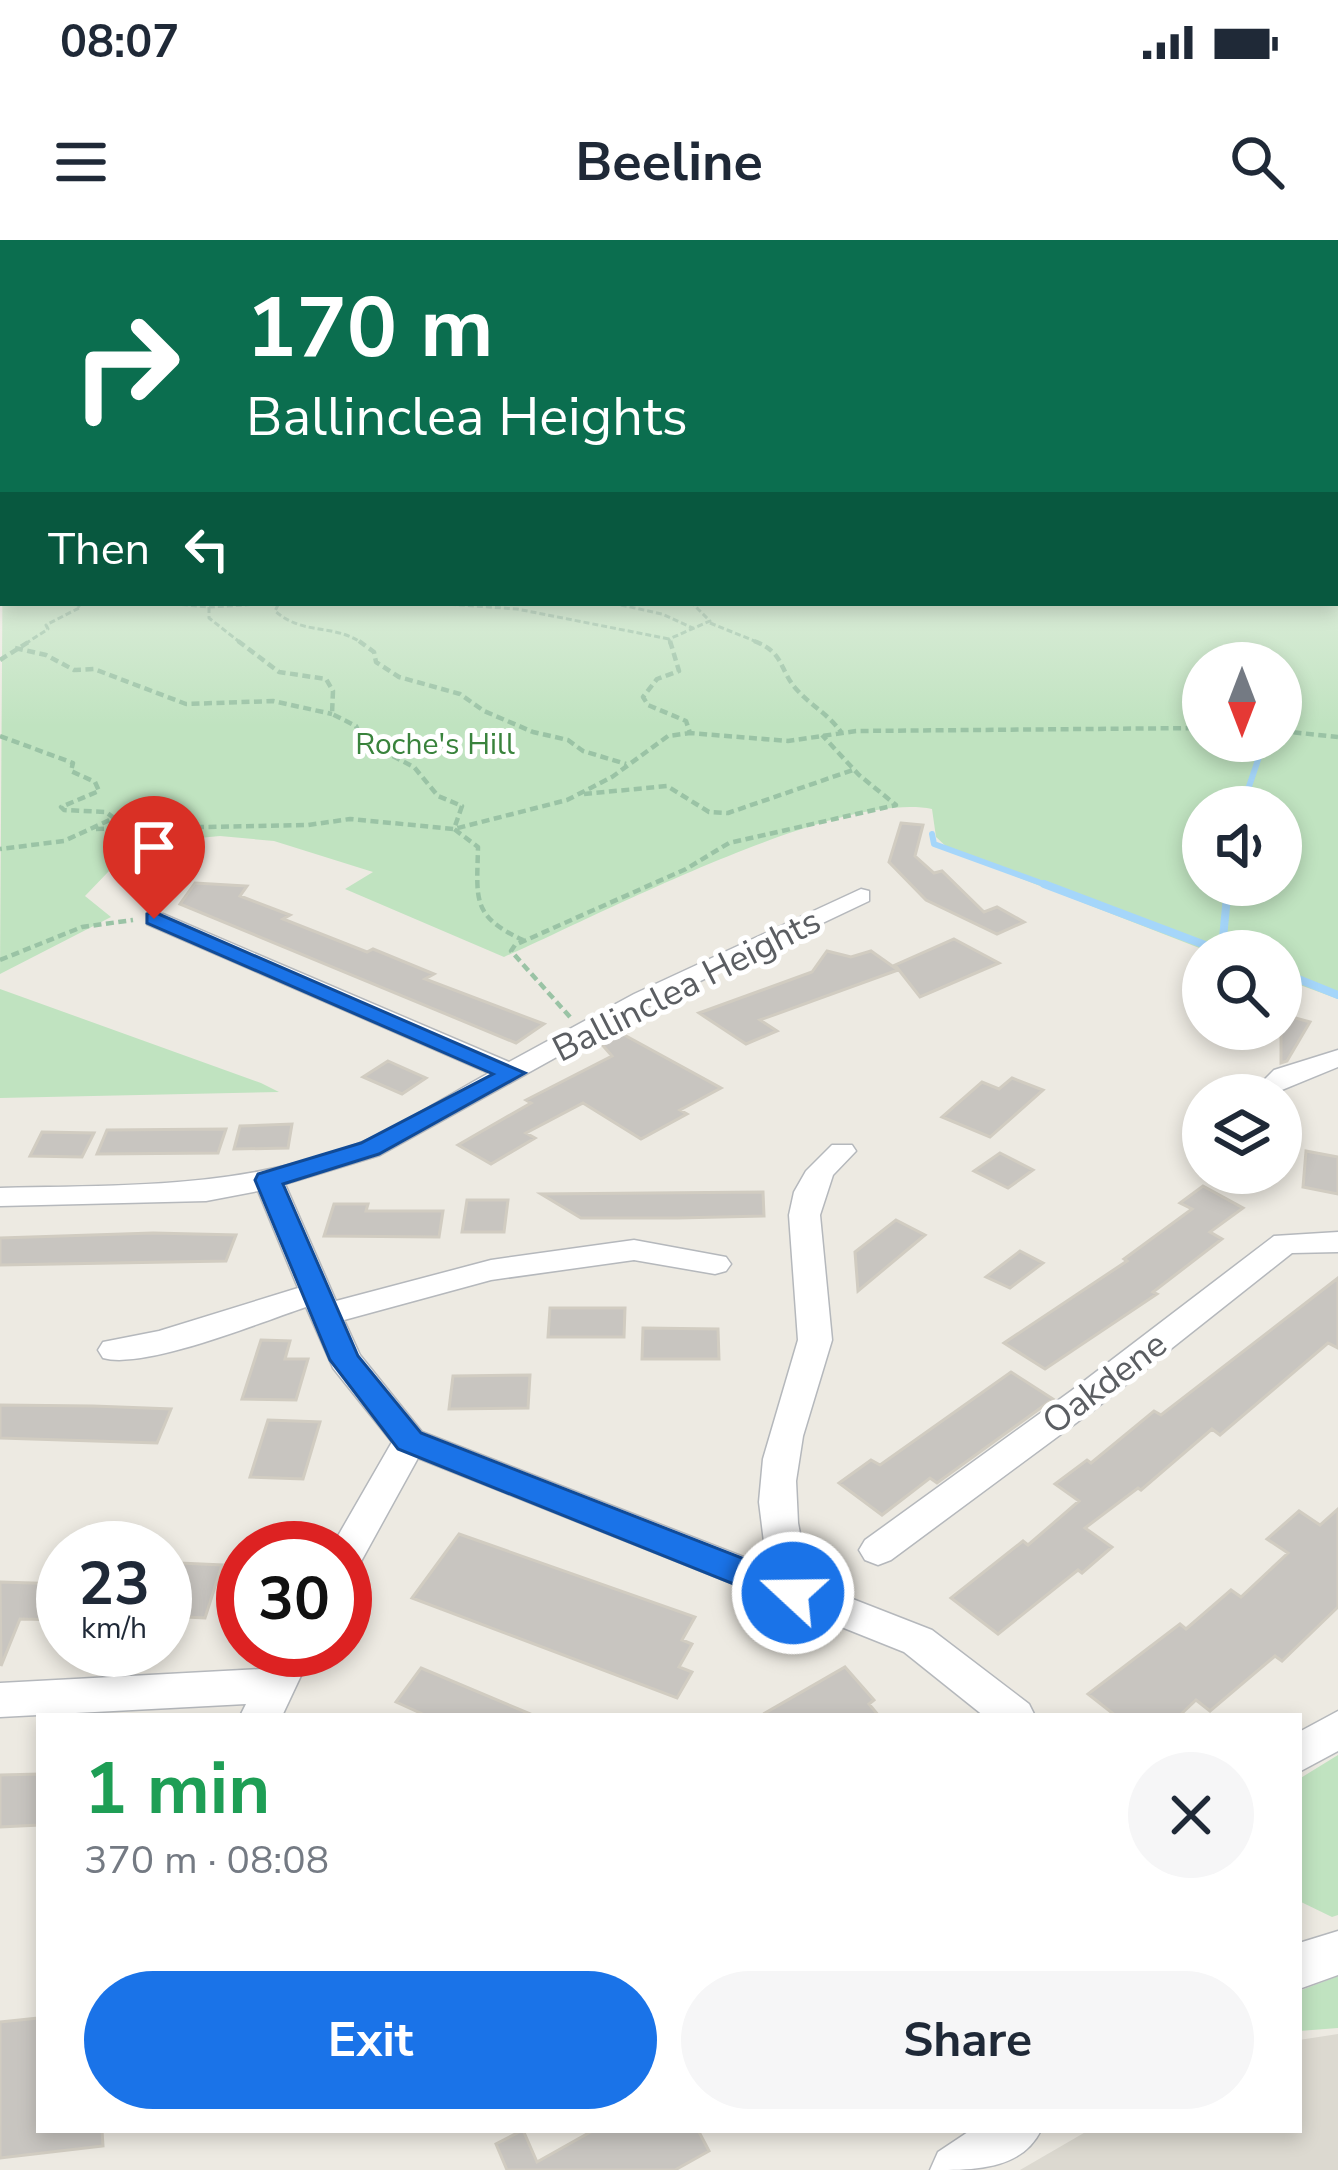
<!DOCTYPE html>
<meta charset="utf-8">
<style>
:root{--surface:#fff;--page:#f6f6f7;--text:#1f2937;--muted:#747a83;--accent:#1a73e8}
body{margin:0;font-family:"Nunito Sans",sans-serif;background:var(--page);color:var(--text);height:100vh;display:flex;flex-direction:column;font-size:45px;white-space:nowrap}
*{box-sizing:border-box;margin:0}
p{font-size:39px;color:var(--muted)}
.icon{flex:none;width:66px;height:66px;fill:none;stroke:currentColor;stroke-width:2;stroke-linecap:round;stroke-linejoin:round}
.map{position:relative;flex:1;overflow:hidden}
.sheet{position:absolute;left:36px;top:1473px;width:1266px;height:420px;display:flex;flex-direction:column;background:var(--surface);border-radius:0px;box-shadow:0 6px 18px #0003}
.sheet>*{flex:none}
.top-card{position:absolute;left:0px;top:0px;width:1338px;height:366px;box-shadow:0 6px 18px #0003;background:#0b6e4f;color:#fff;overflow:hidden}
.needle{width:78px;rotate:180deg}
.fabs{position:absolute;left:1182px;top:402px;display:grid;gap:24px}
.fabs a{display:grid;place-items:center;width:120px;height:120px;border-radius:50%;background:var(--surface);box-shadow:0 6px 18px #0003;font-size:60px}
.speed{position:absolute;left:36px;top:1281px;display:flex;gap:24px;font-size:60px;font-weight:700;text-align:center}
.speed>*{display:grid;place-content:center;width:156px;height:156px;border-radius:50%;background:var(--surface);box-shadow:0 6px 18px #0003;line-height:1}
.speed small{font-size:30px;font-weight:400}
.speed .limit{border:18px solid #d22;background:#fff;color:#111}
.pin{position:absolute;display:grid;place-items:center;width:102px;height:102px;color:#fff;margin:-123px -51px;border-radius:50% 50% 50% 0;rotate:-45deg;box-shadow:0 0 12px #0007}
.pin .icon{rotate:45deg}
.me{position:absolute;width:132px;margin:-66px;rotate:291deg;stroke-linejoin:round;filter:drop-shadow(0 0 9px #0008)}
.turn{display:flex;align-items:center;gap:42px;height:252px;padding:0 48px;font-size:54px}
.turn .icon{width:156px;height:156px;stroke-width:2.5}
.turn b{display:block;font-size:84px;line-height:102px}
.then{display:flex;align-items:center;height:114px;padding:0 48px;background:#0003;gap:24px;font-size:45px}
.round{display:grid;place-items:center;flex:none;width:126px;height:126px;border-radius:63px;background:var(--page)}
.overview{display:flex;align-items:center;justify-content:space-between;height:204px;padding:0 48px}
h1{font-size:72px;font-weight:700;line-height:90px;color:#1e9e55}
.cta{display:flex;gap:24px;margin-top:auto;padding:24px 48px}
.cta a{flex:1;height:138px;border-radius:72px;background:var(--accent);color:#fff;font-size:48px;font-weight:700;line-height:138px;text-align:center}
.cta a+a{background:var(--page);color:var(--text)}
.status{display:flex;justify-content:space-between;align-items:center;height:84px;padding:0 60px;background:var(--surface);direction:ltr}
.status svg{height:33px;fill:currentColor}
header{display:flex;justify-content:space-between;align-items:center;height:156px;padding:0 48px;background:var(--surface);font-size:54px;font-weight:700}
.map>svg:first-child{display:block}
.education{fill:#dcd9d0}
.green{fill:#c0e3c0;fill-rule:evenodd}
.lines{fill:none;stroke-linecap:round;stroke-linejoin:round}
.stream-far1{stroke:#a5d6fa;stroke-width:6}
.stream{stroke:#a5d6fa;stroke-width:8}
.building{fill:#c8c5c0;stroke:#d1ccc1;stroke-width:3}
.minor-casing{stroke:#b5b8bc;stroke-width:3}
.path-far1{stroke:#9ac3a5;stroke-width:3;stroke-dasharray:6 3;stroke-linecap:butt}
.path{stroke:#9ac3a5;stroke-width:4.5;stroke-dasharray:8 4.5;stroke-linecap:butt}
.minor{fill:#fff;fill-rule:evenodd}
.route{fill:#1a73e8;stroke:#114b97;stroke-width:3}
.labels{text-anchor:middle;stroke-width:10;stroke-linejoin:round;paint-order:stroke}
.far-park-label{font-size:30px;fill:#39833c;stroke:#fff}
.street-label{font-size:36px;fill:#5b5e62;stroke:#fff}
</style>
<div class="status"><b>08:07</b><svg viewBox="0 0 49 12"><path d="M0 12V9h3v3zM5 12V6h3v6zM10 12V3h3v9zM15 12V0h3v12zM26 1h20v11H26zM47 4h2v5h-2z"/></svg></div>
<header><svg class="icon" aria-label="menu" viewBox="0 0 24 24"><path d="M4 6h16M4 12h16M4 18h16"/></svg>Beeline<svg class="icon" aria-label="search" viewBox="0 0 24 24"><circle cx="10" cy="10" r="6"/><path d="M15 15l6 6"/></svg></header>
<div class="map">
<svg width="1338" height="1930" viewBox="0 0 1338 1930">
<rect width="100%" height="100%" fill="#edeae2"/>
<!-- education -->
<path class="education" d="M1338,1794V1930H1020L1089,1890H1299V1800Z"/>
<!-- green -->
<path class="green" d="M3,269V363H1335L1338,323V759L1281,738V711H1207L951,611L936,597L932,569C837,550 599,675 504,717L345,649L373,632L274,601L220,596L135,604L85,656L111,677L0,734ZM1203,423H1281V501H1203ZM1203,567H1281V645H1203Z
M0,749L261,843L279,852L0,858Z
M1338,1515V1675L1332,1677L1299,1661V1539Z
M1338,1736V1788L1299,1791V1751Z"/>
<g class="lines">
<!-- stream-far1 -->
<path class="stream-far1" d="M1242,567L1260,514L1259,501
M932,594L934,604L1052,647"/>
<!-- stream -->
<path class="stream" d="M1044,644L1221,711
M1223,698L1228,646
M1281,732L1338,755"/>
</g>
<!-- building -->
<path class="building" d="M901,583L923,585L915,616L934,633L942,631L984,672L997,667L1024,682L997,694L926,660L889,622Z
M195,643L247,646L240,656L290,675L283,679L367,712L373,709L434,734L425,739L544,784L516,803L180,664Z
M954,699L999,723L920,757L895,725Z
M827,711L851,717L871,711L898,730L760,780L777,791L746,804L699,773L812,732Z
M1281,774L1310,782L1287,821L1281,823Z
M617,791L721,848L680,870L687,874L641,899L583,863L526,893L535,898L491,924L458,905L531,863L526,860L612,816L598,800Z
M388,821L426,838L402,854L363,837Z
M1012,838L1043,850L990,897L942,877L982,842L999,849Z
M292,884L288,908L234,909L240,886Z
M226,889L218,913L97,914L107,890Z
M42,892L94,893L82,917L30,916Z
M1306,911L1338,917V954L1303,947Z
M1000,913L1033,930L1008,948L974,931Z
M1203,946L1243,968L1210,992L1222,999L1153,1052L1157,1054L1045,1129L1004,1103L1127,1021L1124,1019L1192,969L1180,963Z
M763,952L764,976L677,978H581L541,954Z
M467,960H508L504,992H462Z
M334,964H368L366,971H443L439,997L324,996Z
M896,980L925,995L858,1051L855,1012Z
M153,993L236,995L226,1021L0,1025V998Z
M1020,1011L1043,1023L1010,1048L986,1037Z
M1338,1038V1108L1328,1103L1220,1195L1212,1189L1141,1250L1138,1248L1085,1288L1112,1307L1082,1333L1078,1330L998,1394L951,1358L1023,1301L1028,1305L1079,1261L1055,1244L1087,1220L1091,1223L1154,1171L1161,1175Z
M550,1068H625L624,1097H548Z
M643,1088L718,1089L719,1119H642Z
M261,1100L290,1101L285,1119H308L296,1160L242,1159Z
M1011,1132L1053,1159L937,1243L930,1238L882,1275L839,1243L871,1220L880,1225Z
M530,1135L528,1168L449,1169L453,1136Z
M0,1165L93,1166L171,1169L157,1203L0,1198Z
M268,1180L320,1182L303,1239L250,1237Z
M1338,1269V1367L1282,1421L1275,1416L1210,1471L1196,1460L1179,1476H1116L1088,1454L1180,1384L1186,1389L1231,1350L1241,1357L1288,1313L1267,1299L1299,1271L1320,1285Z
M459,1294L695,1377L682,1400L692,1404L679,1427L692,1432L677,1458L412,1358Z
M179,1323L222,1325L205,1378L165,1376Z
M0,1342L63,1344V1380L20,1379L1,1426Z
M845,1427L874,1460L869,1464L879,1476H760Z
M421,1428L535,1476H427L396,1462Z
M39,1534V1585L0,1587V1535Z
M39,1778V1890H102L103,1906L0,1918V1782Z
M523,1890L537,1922L594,1890H698L709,1911L675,1930H507L496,1904Z"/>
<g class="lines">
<defs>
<path id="minor" d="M0,228H3V236H0Z
M861,649L869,651V661L652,764L380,915L285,944L336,1061L491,1020L634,1000L726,1017L731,1024L726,1031L715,1034L634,1020L491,1040L344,1080L360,1115L422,1192L767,1326L759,1262L763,1219L798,1100L789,975L794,952L806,931L832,905H852L856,911L833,935L820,975L832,1100L803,1196L796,1241L798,1283L809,1342L932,1390L1029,1464L1035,1476H984L904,1412L418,1218L358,1327L345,1332V1308H331L392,1202L333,1128L306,1067C261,1082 145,1130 103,1118L98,1110L103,1102L159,1091L298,1048L258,951L206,961L0,966V948C124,945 240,949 358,904C403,886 446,856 489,833L147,684V674H163L509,822L634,754Z
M1338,810V827L1272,854L1258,846L1274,830Z
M1338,992V1012L1292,1013L1095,1169L891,1320L878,1325L865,1320L859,1310L865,1300L1071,1151L1274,996Z
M272,1410H313L282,1476H240L246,1464L0,1477V1443L262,1429Z
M1338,1471V1511L1299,1532V1492Z
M1338,1691V1735L1299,1749V1703Z
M971,1890H1041C1022,1930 974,1930 930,1930L938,1912Z"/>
</defs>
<!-- minor casing -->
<use href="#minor" class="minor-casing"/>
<!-- path-far1 -->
<path class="path-far1" d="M164,363L209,367L279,363L275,371C303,396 335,383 363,404
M432,363L517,369L669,399
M612,363L662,374L693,388
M209,367V378L242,404
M710,383L762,404
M25,404L48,389L46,385L81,367L76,364L80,363
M670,404L669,399L710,381L692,363"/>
<!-- path -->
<path class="path" d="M238,401L279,432L326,439L333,451L332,474L356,486L363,501L414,527L438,556L462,566L454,589L478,607C477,659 471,676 523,700
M359,401L374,412L376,422L399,437L460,454L484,471L533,492L568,500L583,511L626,524
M670,401L679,431L657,439L643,457L648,465L686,481L690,493L788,501L856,491L1203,488
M754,401C786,413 778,430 798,451C813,467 827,473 841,492
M15,408L46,415L74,430L94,429L186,464L273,461L332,474
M0,420L30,401
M1281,491L1338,497
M0,496L73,523L71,531L95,542L99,551L61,567L64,570L106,572L114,578L64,601L0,609
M1254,513L1267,515
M584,554L667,546L709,572L728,573L853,530
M1236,556L1253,558
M96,589L308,585L350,579L454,589L567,560L612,537L668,496L690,493
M0,720L82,687L133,680
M570,777L511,711L515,705L686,629L729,603L896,565L859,535L822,495"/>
<!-- minor -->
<use href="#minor" class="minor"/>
</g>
<!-- sky -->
<linearGradient id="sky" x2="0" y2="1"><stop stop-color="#8dc2ef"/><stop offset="0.44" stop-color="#f7f6f2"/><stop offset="1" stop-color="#f7f6f2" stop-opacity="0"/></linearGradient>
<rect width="1338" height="486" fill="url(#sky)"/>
<!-- route -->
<path class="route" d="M154,672L525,833L379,914L283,944L358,1116L421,1193L806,1343L811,1353L806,1363L793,1367L781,1363L398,1209L330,1120L255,940L258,934L361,903L493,834L147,683V674Z"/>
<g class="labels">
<!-- far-park labels -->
<g class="far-park-label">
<text x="435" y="514">Roche's Hill</text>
</g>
<!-- street labels -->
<g class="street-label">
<text transform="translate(686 744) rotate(-27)" y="13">Ballinclea Heights</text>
<text transform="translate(1104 1142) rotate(-37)" y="13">Oakdene</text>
</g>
</g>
</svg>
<div class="fabs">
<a><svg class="needle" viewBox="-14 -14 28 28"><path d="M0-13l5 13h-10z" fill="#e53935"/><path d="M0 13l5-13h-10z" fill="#747a83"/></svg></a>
<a><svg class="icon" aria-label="sound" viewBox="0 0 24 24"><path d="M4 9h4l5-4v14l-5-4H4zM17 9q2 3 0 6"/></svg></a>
<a><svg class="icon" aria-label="search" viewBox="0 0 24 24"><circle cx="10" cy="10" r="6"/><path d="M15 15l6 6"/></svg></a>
<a><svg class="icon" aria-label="layers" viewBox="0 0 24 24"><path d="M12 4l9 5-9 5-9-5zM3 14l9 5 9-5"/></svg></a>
</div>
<div class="speed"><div>23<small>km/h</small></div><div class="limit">30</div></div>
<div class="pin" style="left:154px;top:679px;background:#d93025"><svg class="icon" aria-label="arrive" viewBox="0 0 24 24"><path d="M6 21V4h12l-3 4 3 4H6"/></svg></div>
<svg class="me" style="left:793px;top:1353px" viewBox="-20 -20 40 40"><circle r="17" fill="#1a73e8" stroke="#fff" stroke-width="3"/><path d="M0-11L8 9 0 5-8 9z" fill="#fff"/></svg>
<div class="top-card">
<div class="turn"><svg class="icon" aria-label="right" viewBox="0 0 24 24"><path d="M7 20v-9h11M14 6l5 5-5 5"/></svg><div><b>170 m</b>Ballinclea Heights</div></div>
<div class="then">Then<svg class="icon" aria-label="left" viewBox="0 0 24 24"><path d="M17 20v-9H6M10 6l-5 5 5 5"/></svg></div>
</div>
<section class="sheet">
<div class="overview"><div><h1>1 min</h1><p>370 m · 08:08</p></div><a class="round"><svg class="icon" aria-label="close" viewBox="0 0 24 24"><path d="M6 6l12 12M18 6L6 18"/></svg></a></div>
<div class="cta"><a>Exit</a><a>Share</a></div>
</section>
</div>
